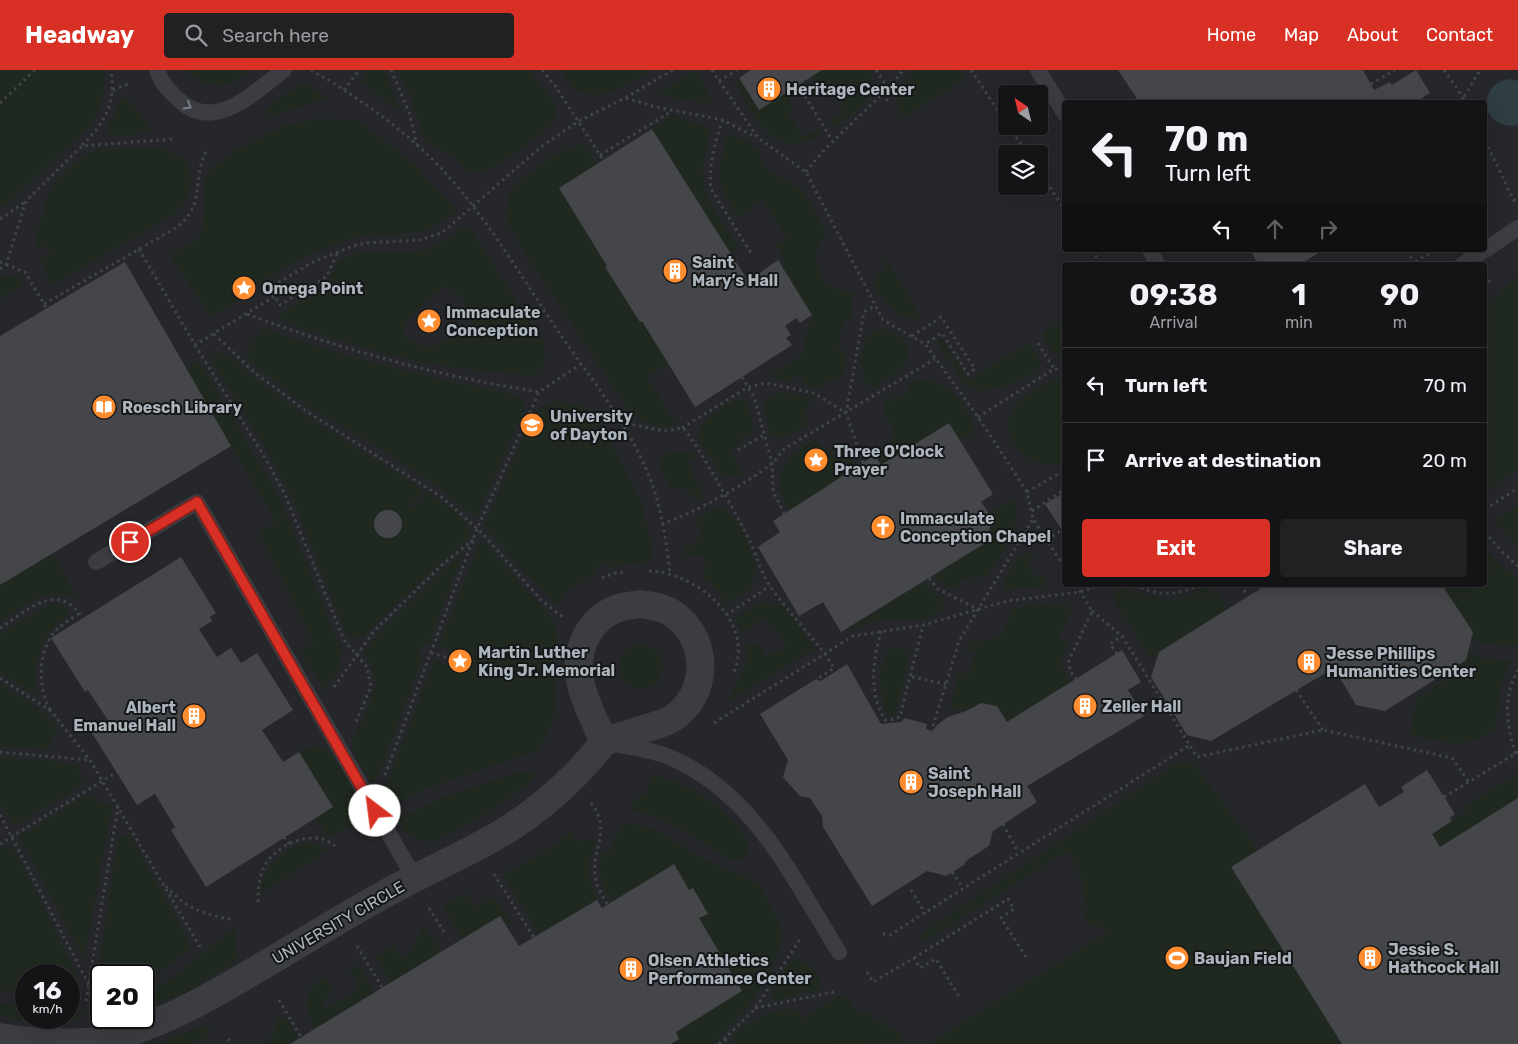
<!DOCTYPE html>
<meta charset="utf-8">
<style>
:root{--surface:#141416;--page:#212123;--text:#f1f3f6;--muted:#9d9ea1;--line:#333335;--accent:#d93025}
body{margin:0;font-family:Rubik,sans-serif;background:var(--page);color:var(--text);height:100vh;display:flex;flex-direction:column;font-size:19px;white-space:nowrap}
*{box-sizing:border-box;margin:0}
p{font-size:16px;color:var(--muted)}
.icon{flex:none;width:28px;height:28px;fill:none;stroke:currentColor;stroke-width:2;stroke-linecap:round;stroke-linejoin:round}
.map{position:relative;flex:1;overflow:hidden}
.sheet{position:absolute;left:1062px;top:192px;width:425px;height:325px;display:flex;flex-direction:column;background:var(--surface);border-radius:5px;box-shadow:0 5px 20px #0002,0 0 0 1px var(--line)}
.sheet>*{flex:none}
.top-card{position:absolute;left:1062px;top:30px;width:425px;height:152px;border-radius:5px;box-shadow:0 5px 20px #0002,0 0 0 1px var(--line);background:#141416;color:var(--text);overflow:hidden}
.needle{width:32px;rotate:325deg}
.fabs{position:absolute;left:998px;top:15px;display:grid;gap:10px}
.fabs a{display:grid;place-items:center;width:50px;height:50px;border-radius:5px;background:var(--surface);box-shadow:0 5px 20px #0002,0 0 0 1px var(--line);font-size:25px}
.speed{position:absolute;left:15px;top:894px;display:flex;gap:10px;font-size:25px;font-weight:700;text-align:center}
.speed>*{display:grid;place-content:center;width:65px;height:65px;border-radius:50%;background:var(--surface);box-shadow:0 5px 20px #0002,0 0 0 1px var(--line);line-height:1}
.speed small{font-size:12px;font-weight:400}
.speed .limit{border:2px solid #111;border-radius:8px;background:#fff;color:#111}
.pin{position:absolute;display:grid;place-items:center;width:42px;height:42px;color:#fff;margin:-21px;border:2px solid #fff;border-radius:50%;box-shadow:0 1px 5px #0007}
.me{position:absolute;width:55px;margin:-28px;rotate:330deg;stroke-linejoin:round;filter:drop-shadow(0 0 4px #0008)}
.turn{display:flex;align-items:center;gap:18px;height:105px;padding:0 20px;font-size:22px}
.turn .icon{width:65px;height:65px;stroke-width:2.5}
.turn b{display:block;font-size:35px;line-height:42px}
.lanes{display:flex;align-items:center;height:48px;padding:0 20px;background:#0003;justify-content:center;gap:25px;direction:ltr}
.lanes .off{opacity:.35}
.eta{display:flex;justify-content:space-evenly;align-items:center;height:85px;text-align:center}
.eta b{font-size:30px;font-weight:700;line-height:35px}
.primary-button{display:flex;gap:10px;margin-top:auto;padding:10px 20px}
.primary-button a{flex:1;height:58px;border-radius:5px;background:var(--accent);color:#fff;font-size:20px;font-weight:700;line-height:58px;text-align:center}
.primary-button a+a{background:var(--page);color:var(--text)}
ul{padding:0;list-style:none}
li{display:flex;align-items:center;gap:15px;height:75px;padding:0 20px;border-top:1px solid var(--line)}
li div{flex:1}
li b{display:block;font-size:19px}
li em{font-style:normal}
header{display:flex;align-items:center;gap:30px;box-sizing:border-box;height:70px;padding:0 25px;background:var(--accent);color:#fff}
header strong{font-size:24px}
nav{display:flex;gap:28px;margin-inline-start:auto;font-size:18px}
.search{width:350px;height:45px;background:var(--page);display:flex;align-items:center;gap:12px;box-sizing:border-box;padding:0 18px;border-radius:5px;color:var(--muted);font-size:19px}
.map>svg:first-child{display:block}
.built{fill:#26272a;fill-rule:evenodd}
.green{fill:#20291f;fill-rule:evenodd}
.water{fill:#2e3e43}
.building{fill:#44464a}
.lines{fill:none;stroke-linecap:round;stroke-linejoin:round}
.path{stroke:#414549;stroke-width:3;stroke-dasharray:2.5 4;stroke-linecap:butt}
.lane{stroke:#3b3d42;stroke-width:16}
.street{stroke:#3b3d42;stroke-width:28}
.oneway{stroke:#797f86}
.route-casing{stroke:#8d1f18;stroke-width:12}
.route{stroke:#d93025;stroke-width:9}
.labels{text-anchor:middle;stroke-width:4;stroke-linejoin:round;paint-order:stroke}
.poi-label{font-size:16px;font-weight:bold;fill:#acb5bd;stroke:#151618;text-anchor:start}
.street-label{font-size:16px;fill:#acb5bd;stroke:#151618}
</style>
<header>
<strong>Headway</strong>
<div class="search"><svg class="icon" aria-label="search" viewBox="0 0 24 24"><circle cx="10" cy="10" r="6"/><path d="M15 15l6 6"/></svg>Search here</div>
<nav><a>Home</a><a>Map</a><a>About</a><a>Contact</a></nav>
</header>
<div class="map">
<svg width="1518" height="974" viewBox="0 0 1518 974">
<rect width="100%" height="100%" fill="#1a1b1d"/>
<!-- built -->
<path class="built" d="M0,0H1518V974H0ZM1006,24H1039V56H1006ZM1065,32H1485V180H1065ZM1006,84H1039V116H1006ZM1065,195H1485V515H1065ZM26,905H69V948H26ZM101,905H144V948H101Z"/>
<!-- green -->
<path class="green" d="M0,0H104C106,19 101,40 89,56L7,134L0,138Z
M187,0H248C230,21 205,20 187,0Z
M368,0H383L403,44L360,10Z
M397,0H528C536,8 558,32 557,44C555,58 486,108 471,103C467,102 464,96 460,93C449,84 438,77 425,71L409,21L397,3Z
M561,0H650C621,20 582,44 561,0Z
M822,0H868C871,4 874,9 874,15C873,29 845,51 833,57L829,52L844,42L828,16L821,20L812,7Z
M914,0H958L964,10L903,47C887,21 903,22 914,0Z
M691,2L697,4L712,28V32L703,33L662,25L660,23Z
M739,8L759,39L785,23L794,38L787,42L803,67L818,59L822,64C775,92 759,52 737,18L736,13Z
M305,12L327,29L275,44H268L264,41L275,31Z
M126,27L152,58L135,65H111L108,60L121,29Z
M672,45L711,59L702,98L705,124L738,178L730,182L652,59Z
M318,49L357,50L412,92L458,141L426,161L389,165L371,164L344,170L309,185L276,203L248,221L244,228L211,246L170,186L199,168C208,148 199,111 212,98C218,93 226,89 233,85L232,82C250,75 266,64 284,56C295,52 307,51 318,49Z
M728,63L759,78C758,96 771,103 785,110C793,113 792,117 802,119L827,163C804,189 820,222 854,222L850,250H843L838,281H846L845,301L840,307L831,309L818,318L803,315L804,308L793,306L790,312L774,309L772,306L774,303L801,286L812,245L781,195L785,191L776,175L787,168L763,130L738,147C714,109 717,104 728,63Z
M582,73V76L586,78L597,94L559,118L607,196L605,197L640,252L642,251L668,293L647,307L676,354C661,360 640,352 629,341L523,180L507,152L506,145L509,125L517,113L553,85Z
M151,77C158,79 167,80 174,84C201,98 192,129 173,145L52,215L40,190L51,184L46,175L36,180L35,171L49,121L56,111L84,85L94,80Z
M468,155L543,272C547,287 546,298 532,306L441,296L385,284L303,259L285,252L278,245L323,219L338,193L348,186L367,181H421L433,178ZM447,215L464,230L473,253C456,265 437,283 416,274C407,270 404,265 403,256L424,233Z
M886,188L922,248C898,253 884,231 873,214L884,197Z
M1518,204V400L1485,421V244L1500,223Z
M13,205L18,206L23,215L0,229V208Z
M1065,248V290L1053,281L1041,264Z
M265,258C343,288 428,307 511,324L523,330L524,340L478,444L472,445L433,413L355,363L308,337L252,293L246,288L250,282L249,276Z
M882,259C899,260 916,277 904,294C898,304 882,311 873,318L863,310C863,291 857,262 882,259Z
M942,269L969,310L1029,272L1041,292C1035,311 994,320 977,321L964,314L937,272Z
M222,282L232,288L252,306L307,347L424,420L409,435L411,439L427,422C441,432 466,447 471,465L361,567L354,568L345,561L292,427L271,387L212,291L213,287ZM392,440L401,446V458L394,467L383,468L375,460L374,450L380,441Z
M199,291L279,427L340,577C346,593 333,607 325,621L302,584V580L314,573L259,463L276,452L186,299Z
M1065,306V391C1031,407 994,363 1014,337C1024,324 1045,315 1059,307Z
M921,309C952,313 963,332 975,359C970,373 898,390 881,395L875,385L867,390L862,380L868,376L878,379L888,376L895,366L893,355L886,349L883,331L890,326L895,332L910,320L906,314Z
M777,322L812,326L806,340L807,355L785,368L770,365L765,337L766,329Z
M739,329C751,333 753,350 753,361L747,368L743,366L737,371L739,373L734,378H728L744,403L728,407C721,404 717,396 713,390C708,383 700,374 698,367C695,354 728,331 739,329Z
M557,331L579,335L590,342L616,381L642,433L650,469L651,491L625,494L611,498L609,493L595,498L597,502C586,508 575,515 567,523C562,528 561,532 555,534L484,457L533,344L547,334Z
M815,369L826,380L848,384L856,397L789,441C769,404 784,388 815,369Z
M673,381L683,383L692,381L696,386L688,391V394L703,426L696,431C688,420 684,414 670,419L658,390Z
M1014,428C1022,459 1003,484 986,507C973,506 961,507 954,519L940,512L934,505L987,472L992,448L989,443Z
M1518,436V477L1495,451Z
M718,437C738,442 751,478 756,497L753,505V517L726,534L717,520L704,508L706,490C700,483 693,485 685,486L683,477L694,475L701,465L696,455L699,452L697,449Z
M480,471L485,473L552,549C562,570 555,570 554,590C553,623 562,658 534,682L428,718L390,738L383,724L434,591L468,602L474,587L439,576Z
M1485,479L1518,510V575C1501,576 1487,576 1471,569L1473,562L1442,515H1485Z
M464,481L429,573L424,572L418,585L423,587L376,712L372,713L357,688L351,673L364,649L377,613L370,593L363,583L384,557Z
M1027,482L1035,489L1027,495L1036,508L1044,504L1046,514L1042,517L1004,520C1000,511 1018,487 1027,482Z
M52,484L78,529C47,513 26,536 0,552V515Z
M924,512L933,523L945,529L941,537L943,542L920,549L878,551L850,559L849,558Z
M1205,518L1216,523L1228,538L1150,588L1113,528L1114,524L1121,519L1167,530L1185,528Z
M763,531L772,537L786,536L814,579L727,632L746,594L747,573C755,573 760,576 765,582L764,585L768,586L786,578C783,564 773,557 763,547L743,564L735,549Z
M51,533L64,535L68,539V544C63,551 56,554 51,560C36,579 35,603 38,625L31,623L0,602V564Z
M1042,535L1073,537L1059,569L1067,573L1061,595L1071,613L1007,652L997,636L981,633L966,641L950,638L959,602L969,605L975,582L965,580L970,571C996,573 1008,564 1011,538Z
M619 597a22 22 0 1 1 44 0a22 22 0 1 1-44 0Z
M892,578C902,577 907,580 909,590L895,646L887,643C880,629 875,587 892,578Z
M1468,582L1483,588L1512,591C1498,612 1500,635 1494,660C1462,682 1444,671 1409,665L1417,628L1463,599L1460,594L1466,590Z
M0,613L47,645L59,658L50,669L49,680L0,676Z
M318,675C336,681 357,728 365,745L359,753L329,767L325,765L322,756L315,748L333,737L299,682Z
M0,688L49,690L78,695L80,709L84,714L14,756L0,733Z
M1180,691L1194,694L1258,780L1231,797L1342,974H928L1108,862L1102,857C1083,853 1093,862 1082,842L1089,838L1080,824L1086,820L1078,807L1083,804L1067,781L923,872L921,867L924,862Z
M522,701L533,704L535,708C504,734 471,753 435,771C417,773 405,765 396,749L442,728Z
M1518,703V730L1440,777L1432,764L1467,741L1465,736Z
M652,705C686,711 737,742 749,776L747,783L740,791H734L727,788C697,769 666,746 631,740L633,732L646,724Z
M89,723L99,732L112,736L84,888L19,767Z
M625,754L645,756L655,760L685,777L698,786L758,813L781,855L782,873L768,908L747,938L713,974H671L679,969L676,962L742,921L699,848L707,843L693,818L689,820L674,794L614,830L609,822L606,823C601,809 597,799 602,784L612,780L614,768Z
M571,761L573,767L580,771L596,770C588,789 586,810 598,829L539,865L503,804L545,782Z
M130,765L192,877L157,904L144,910V905H101V922H96L118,766Z
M305,772L317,773L329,780L261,823C262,798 282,779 305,772Z
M7,776H11L28,804L71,893L82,924L69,926V905H26V925L0,920V779Z
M466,823L475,837L495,827L510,851L505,854L500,846L462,868L443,836Z
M234,858L238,886L235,892L188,921L144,939V925L169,911Z
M423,858L426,859L441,882L390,912L375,887L393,876L401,888C417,877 413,872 423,858Z
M798,888L813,898L821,911C820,920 813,922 805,924L804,922L787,927V930L773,931C772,918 785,894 798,888Z
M358,895L374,922L315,958C303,934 302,923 325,906L330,917L329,926L322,932L326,939L360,918L350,901Z
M844,923L859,945L867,940L876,953L882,949L891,962L896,959L907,973L734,974L731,970C750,949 763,944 789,938L791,941L797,939L801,949Z
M0,933L26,937V948H69V939C75,938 79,938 83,944L79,950C52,953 26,950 0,946Z
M282,947L287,949L298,969L290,974H263L274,965L276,950Z
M207,956L210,957L208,967L193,974H157L184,963Z"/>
<!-- water -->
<path class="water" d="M1510,9L1518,11V55C1481,62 1475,13 1510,9Z"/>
<!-- building -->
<path class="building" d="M751,0H822L759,40L739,8Z
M1118,0H1363L1374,20L1390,12L1392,15L1416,0L1430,23L1422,28L1424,32H1139Z
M652,59L748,211L778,190L812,245L800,253L796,248L785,256L791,265L786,268L792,275L695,337L642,251L640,252L605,197L607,196L559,118Z
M1250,180H1323L1299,195H1259Z
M125,192L231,376L0,515V266Z
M949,353L993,424L981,432L992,448L987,472L841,562L823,532L799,546L758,477L780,462L773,451L875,385L881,395Z
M1065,422V465L1045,434Z
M374 454a14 14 0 1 1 28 0a14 14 0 1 1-28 0Z
M181,487L216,543L210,547L212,551L199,559L217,587L231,578L241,593L257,583L293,640L262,660L283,692L299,682L333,737L206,817L171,760L175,757L155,724L137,735L92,663L109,652L88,620L85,622L51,568Z
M1266,515H1442L1473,562L1466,590L1385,641L1356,635L1334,598L1211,671L1187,665L1151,607L1159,582Z
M1122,580L1141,612L1128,620L1144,646L1027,716L1037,732L993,761L989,776L967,790L964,795L946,806L927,801L872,836L823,757L822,746L810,728L800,726L783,707L788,690L760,644L816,609L821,611L847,594L881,654L901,652L905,648L927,654L926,659L932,661L938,654L948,647L966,641L981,633L997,636L1007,652Z
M1427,700L1455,744L1450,748L1452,751L1432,764L1440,777L1518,728V974H1342L1231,797L1365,714L1379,737L1404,722L1401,717Z
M674,794L689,820L693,818L708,844L699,848L742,921L676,962L679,969L671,974H290L500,846L519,876L597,830L602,838Z"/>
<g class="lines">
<!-- path -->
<path class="path" d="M311,0C360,28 411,64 448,106C491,154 524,211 560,264C590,307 626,352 647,401C661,433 666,470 670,504
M391,0L409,42L417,75
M542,0L556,17L603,90
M712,0L758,68L806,102L883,250L925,274L978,347L1027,422L1033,449L1065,498
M876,0L888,18
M971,0L1006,53
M1444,0L1466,32
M719,11L737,0
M1371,14L1395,0
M798,15L832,70
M113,20L128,14
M344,20L359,0
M883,23L888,32
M626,28L656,37L723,50L755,67
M1461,32L1480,0
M0,33L35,0
M723,50C715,71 708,97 711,119L751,183
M1009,56L1027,84
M1485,71L1515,133
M82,75C106,52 116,33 111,0
M600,85L672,41
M1039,101L1065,140
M806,102C834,64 874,38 903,0
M1514,131L1518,125
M0,149L26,131
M139,179L195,275L275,226
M1092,180L1097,188
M1408,180L1413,193
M337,184L326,207L280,235L269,218L313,192L353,176L366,173L421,170L443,162L542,76L579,51L625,28L673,0
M0,192L25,202L47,239
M1410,195L1435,180
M0,199L6,195L26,131L82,76L174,69
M1485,218L1490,209
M44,234L174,159C207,136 191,113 206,81
M247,244C342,280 439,306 539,322
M214,264L254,302L306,341L443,428L484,465L542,531L563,547
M912,266L941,247L975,299L968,304L942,263L925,274
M1038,273L1054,299
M195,275L267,391L286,427L344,570L367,597L371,617L355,654
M742,307L754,327L772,393L773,421L784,444
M978,347L1054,299L1065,298
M620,352L664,361L682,358L686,361C709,395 729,431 748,467C756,483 760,501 770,516C790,545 815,568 834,598L819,608L821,611
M682,358L748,317L766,313L814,323L846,343
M738,380L764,365
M863,393L846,343L864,242L875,236
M1027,422L1065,400
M1485,439L1518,418
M1032,441L1065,419
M662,454C691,445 748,413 771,394C776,390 780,384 784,379L935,289
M1485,462L1501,481L1518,496
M1047,470L1062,460
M649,501C697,502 757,553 733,604
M602,508L614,503L627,502
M929,508L938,519L978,539
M1076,515L1092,541L1069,591L1070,601L1076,609
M1135,515C1158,526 1176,526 1199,515
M1240,515L1248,526
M1092,541L1122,566L1197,687L1323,660L1452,688L1469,712
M726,545L770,516
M0,558C28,540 57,510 83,548
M881,561C873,592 868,621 885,650H890L900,647L923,555
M431,583L460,591
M1117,584L1110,574L1122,566
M912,607L946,614
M0,608L51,641L90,690L200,877
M334,617L374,561L442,495L473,470
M1296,620L1323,660
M50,640C38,618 38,586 52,565C58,556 71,549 80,543
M714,653L853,566L923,555L1007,531L1080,522L1100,515
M933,656L959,571L1033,449
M0,682L89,690
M1515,684C1507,653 1502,629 1518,600
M385,705L477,459L539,322L581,294
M1444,727L1518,682
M591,733C612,760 592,777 595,805C596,816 602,825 607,834
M0,745L89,915
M1003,754L1018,782
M284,767L289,774
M0,774L117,702
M952,802L963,818
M494,804L534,868
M166,816C186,839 204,844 233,850
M911,820L925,843
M258,832C258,820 259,809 264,797C275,775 314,757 335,776
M429,838L446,865
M883,864L890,865L904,856L1190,675
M357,876L382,917
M914,888L1008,829L1014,839L1001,848L1026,887
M867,902L873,912L914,888L920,898L936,889L960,928
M279,930L301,967
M86,931L118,736
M755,938L834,922
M228,969L232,974
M725,969L728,974
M719,974L755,939L800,869"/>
<!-- lane -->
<path class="lane" d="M157,0C161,13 170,22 180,31C216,63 255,21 284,0
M1038,0L1065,44
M1150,180L1158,195
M1485,180L1518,158
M1462,195L1484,180
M96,492L197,432L414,807
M609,673C628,677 651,679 669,687C754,722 793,809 839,882"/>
<!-- street -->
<path class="street" d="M640,534C652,536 665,537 676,546C709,571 709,624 673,648C662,655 649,657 637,661C626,664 615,668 604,672C596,654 586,634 581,615C573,583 587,548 621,537C627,536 634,535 640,534Z
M0,967C28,972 70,974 98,971C157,958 207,929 259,898C298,875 336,851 376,829C420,803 470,784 513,756C548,733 578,705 604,672"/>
</g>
<!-- one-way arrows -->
<defs><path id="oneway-chevron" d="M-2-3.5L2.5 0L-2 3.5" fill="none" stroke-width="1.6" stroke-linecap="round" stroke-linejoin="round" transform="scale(1.25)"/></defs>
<use class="oneway" href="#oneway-chevron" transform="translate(188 36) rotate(30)"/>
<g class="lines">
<defs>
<path id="route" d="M130,472L197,432L375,741"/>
</defs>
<!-- route casing -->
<use href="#route" class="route-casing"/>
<!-- route -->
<use href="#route" class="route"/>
</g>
<!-- icons -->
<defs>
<symbol id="building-disc" viewBox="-11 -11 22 22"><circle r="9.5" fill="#ff8d30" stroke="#151618"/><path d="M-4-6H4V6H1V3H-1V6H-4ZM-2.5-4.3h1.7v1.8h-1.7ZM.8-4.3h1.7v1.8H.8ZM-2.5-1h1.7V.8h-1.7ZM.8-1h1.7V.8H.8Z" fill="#fff"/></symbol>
<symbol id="sight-disc" viewBox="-11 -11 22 22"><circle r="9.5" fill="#ff8d30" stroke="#151618"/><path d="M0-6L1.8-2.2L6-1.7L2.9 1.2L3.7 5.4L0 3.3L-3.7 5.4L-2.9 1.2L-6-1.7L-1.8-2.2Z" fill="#fff"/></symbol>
<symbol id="library-disc" viewBox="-11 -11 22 22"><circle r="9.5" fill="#ff8d30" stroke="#151618"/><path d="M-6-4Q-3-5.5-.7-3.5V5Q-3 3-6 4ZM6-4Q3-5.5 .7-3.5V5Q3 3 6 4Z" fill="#fff"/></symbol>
<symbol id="university-disc" viewBox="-11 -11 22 22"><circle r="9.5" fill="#ff8d30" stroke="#151618"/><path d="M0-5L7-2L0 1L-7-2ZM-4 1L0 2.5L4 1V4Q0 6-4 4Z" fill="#fff"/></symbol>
<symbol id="church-disc" viewBox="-11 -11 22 22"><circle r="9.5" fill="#ff8d30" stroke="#151618"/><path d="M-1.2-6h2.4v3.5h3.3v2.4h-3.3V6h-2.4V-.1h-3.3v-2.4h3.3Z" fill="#fff"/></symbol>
<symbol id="stadium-disc" viewBox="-11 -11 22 22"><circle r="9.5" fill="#ff8d30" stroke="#151618"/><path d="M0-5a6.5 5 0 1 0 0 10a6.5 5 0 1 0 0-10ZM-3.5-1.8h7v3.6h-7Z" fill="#fff"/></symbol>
</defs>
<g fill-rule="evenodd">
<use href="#building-disc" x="755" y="5" width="28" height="28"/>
<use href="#building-disc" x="661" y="187" width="28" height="28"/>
<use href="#sight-disc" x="230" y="204" width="28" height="28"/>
<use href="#sight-disc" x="415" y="237" width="28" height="28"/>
<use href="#library-disc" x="90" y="323" width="28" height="28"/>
<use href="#university-disc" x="518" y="341" width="28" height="28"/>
<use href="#sight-disc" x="802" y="376" width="28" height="28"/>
<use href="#church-disc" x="869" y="443" width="28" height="28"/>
<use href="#sight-disc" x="446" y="577" width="28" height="28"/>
<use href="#building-disc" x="1295" y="578" width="28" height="28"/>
<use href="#building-disc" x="1071" y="622" width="28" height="28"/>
<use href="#building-disc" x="180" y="632" width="28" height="28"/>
<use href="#building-disc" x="897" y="698" width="28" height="28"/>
<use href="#stadium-disc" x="1163" y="874" width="28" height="28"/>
<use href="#building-disc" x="1356" y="874" width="28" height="28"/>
<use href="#building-disc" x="617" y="885" width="28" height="28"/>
</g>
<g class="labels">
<!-- poi labels -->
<g class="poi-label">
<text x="786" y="25">Heritage Center</text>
<text x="692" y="198">Saint<tspan x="692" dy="18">Mary’s Hall</tspan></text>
<text x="262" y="224">Omega Point</text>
<text x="446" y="248">Immaculate<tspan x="446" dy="18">Conception</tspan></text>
<text x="122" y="343">Roesch Library</text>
<text x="550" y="352">University<tspan x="550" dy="18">of Dayton</tspan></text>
<text x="834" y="387">Three O'Clock<tspan x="834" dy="18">Prayer</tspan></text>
<text x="900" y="454">Immaculate<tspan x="900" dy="18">Conception Chapel</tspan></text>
<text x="478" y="588">Martin Luther<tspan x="478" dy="18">King Jr. Memorial</tspan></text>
<text x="1326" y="589">Jesse Phillips<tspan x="1326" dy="18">Humanities Center</tspan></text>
<text x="1102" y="642">Zeller Hall</text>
<text x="176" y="643" text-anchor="end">Albert<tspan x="176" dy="18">Emanuel Hall</tspan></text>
<text x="928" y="709">Saint<tspan x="928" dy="18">Joseph Hall</tspan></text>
<text x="1388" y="885">Jessie S.<tspan x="1388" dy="18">Hathcock Hall</tspan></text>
<text x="1194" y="894">Baujan Field</text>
<text x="648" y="896">Olsen Athletics<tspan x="648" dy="18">Performance Center</tspan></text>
</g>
<!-- street labels -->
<g class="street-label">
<text transform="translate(338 852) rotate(-30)" y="6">UNIVERSITY CIRCLE</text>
</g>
</g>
</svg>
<div class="fabs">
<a><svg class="needle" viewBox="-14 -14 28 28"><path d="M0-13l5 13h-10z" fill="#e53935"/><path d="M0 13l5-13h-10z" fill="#9d9ea1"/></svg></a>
<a><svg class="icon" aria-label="layers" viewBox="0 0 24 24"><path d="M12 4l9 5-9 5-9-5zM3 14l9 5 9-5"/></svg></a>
</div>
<div class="speed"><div>16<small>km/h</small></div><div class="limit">20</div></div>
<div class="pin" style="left:130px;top:472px;background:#d93025"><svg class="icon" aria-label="arrive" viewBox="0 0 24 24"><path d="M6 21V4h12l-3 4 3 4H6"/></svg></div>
<svg class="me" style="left:375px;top:741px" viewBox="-20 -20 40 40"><circle r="19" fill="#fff"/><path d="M0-13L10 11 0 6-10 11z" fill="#d93025"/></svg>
<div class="top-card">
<div class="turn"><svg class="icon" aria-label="left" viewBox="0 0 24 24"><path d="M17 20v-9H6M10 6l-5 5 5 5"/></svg><div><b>70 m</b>Turn left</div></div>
<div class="lanes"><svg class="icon" aria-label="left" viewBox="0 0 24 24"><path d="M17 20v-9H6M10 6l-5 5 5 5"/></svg><svg class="icon off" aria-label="ahead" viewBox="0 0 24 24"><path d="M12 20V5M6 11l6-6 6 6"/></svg><svg class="icon off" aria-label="right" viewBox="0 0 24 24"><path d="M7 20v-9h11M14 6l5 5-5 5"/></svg></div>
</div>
<section class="sheet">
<div class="eta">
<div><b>09:38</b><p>Arrival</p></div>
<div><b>1</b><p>min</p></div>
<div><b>90</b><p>m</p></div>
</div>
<ul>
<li><svg class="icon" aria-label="left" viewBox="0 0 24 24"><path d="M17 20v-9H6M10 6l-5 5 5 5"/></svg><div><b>Turn left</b></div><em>70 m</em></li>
<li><svg class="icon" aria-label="arrive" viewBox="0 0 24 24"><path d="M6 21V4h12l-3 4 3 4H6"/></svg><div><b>Arrive at destination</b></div><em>20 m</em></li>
</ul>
<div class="primary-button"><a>Exit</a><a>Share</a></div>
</section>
</div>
